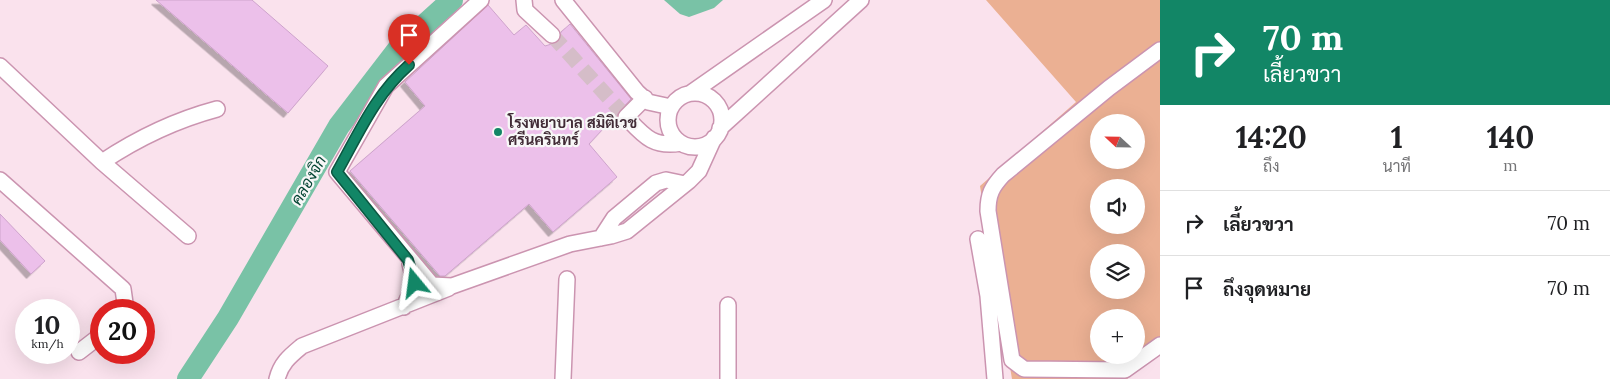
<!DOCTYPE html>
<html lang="th">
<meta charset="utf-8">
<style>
:root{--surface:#fff;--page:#f2f2f2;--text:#202124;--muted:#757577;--line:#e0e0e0}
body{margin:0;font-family:Lora,Sarabun,serif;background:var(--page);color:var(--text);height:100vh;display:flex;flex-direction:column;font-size:19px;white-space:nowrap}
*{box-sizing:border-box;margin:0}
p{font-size:16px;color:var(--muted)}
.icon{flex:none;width:28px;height:28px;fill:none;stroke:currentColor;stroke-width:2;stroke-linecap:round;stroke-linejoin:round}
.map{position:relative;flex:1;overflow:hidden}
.details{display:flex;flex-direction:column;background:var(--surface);width:450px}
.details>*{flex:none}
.banner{background:#128666;color:#fff;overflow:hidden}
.needle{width:32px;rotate:292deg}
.fabs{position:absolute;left:1090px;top:114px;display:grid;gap:10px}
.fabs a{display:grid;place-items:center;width:55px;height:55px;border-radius:50%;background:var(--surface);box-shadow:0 5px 20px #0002;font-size:25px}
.speed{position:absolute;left:15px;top:299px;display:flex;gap:10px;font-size:25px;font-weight:700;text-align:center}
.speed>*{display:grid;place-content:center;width:65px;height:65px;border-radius:50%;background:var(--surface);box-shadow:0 5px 20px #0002;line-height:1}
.speed small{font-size:12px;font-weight:400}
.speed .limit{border:8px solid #d22;background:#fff;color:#111}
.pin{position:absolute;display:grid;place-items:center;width:42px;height:42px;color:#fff;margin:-51px -21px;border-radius:50% 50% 50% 0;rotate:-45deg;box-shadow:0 0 5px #0007}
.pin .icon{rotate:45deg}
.me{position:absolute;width:55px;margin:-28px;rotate:344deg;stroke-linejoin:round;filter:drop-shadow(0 0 4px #0008)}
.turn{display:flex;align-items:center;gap:18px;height:105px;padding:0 20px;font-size:22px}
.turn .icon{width:65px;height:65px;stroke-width:2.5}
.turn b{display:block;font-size:35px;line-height:42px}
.eta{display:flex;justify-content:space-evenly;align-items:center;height:85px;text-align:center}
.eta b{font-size:30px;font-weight:700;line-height:35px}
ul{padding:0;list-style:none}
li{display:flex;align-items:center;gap:15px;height:65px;padding:0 20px;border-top:1px solid var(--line)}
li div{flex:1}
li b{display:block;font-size:19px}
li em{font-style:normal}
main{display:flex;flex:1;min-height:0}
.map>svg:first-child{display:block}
.green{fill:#ebb093;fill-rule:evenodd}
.water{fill:#79c2a6}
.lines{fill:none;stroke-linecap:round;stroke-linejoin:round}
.river{stroke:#79c2a6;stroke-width:22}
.building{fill:#ecc0ea;stroke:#cea3cc;filter:url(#shadow)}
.minor-tunnel{stroke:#d5bdc8;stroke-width:15;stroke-dasharray:15 8;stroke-linecap:butt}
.minor-casing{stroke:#cb94b0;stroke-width:18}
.minor{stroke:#fff;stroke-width:15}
.route-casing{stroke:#0c5742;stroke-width:12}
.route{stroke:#128666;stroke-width:9}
.poi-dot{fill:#128666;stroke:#f7f7f7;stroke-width:2}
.labels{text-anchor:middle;stroke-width:4.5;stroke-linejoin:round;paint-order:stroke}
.poi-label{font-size:15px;font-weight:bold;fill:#412b36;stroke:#f7f7f7;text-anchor:start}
.water-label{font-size:16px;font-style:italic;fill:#054634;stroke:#f7f7f7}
</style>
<main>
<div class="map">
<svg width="1160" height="379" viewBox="0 0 1160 379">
<defs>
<filter id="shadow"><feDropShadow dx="-4.5" dy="4.5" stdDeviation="0" flood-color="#0004"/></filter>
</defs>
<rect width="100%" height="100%" fill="#fae2ed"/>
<!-- green -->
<path class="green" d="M986,0H1160V349L1127,379H1012L980,186L1076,102ZM1099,122H1136V160H1099ZM1099,188H1136V225H1099ZM1099,252H1136V290H1099ZM1099,318H1136V355H1099Z"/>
<!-- water -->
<path class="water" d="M664,0H723L714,8L689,17L680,14Z"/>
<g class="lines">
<!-- river -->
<path class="river" d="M188,379L228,318L339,126L399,48L452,0"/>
</g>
<!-- building -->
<path class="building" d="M156,0H252L328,66L288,113Z
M488,5L514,35L526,25L545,46L558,42L561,32L570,24L631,99L589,144L617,177L553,232L529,204L445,276H440L350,171L425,106L405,82Z
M0,214L45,261L31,274L0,240Z"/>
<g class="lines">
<!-- minor-tunnel -->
<path class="minor-tunnel" d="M552,35L626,117"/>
<defs>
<path id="minor" d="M481,0L386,86L337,172L432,285L452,286L570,244L611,236L627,231L689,181L699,171L714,138
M524,0L525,10L552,35
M563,0L637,92L648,102L671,107
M1160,50L1109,88L1003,175C992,187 988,194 988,211L1012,360L1024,369L1125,370L1160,345
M0,66L102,162L188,236
M691,93L824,0
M668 120a27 27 0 1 1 54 0a27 27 0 1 1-54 0Z
M645,98L626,117C644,136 653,148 681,143
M720,128L861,0
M102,162C138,138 176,120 217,109
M0,180L123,289L126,310
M601,238L614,218L656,183L666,180L685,184
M978,239L988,296L995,379
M728,305V379
M404,307L415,283L410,264
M79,352L101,335
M277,379C281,363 290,356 302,346L449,288
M563,379L567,279"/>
</defs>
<!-- minor casing -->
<use href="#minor" class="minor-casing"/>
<!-- minor -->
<use href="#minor" class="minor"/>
</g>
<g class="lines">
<defs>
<path id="route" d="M409,65C375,95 359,133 337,172L408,260L415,283"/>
</defs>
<!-- route casing -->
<use href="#route" class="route-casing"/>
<!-- route -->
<use href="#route" class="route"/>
</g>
<!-- markers -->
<circle class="poi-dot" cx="498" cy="132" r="5"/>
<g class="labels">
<!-- poi labels -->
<g class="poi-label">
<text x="508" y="128">โรงพยาบาล สมิติเวช<tspan x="508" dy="17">ศรีนครินทร์</tspan></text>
</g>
<!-- water labels -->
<g class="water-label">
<text transform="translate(308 180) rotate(-60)" y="6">คลองจิก</text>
</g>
</g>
</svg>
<div class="fabs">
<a><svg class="needle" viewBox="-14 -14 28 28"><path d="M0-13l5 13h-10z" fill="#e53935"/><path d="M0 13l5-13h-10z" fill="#757577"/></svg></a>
<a><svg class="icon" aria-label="sound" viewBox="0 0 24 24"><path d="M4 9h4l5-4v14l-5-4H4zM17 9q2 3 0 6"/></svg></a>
<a><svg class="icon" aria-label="layers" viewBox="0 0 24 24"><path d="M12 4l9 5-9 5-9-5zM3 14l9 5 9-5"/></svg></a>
<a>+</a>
</div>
<div class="speed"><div>10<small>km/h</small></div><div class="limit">20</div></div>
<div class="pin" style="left:409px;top:65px;background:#d93025"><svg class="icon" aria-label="arrive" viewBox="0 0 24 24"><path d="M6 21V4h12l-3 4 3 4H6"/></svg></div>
<svg class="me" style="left:415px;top:283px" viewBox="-20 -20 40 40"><path d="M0-17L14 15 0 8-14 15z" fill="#128666" stroke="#fff" stroke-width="4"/></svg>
</div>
<section class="details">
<div class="banner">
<div class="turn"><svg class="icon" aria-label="right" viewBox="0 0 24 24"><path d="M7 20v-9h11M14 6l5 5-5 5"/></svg><div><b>70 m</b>เลี้ยวขวา</div></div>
</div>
<div class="eta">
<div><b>14:20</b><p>ถึง</p></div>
<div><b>1</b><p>นาที</p></div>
<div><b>140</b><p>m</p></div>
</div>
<ul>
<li><svg class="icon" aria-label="right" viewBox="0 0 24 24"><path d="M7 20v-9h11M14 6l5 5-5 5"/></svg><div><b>เลี้ยวขวา</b></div><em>70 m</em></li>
<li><svg class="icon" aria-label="arrive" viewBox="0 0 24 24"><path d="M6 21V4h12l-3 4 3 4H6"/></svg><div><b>ถึงจุดหมาย</b></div><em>70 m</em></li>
</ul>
</section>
</main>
